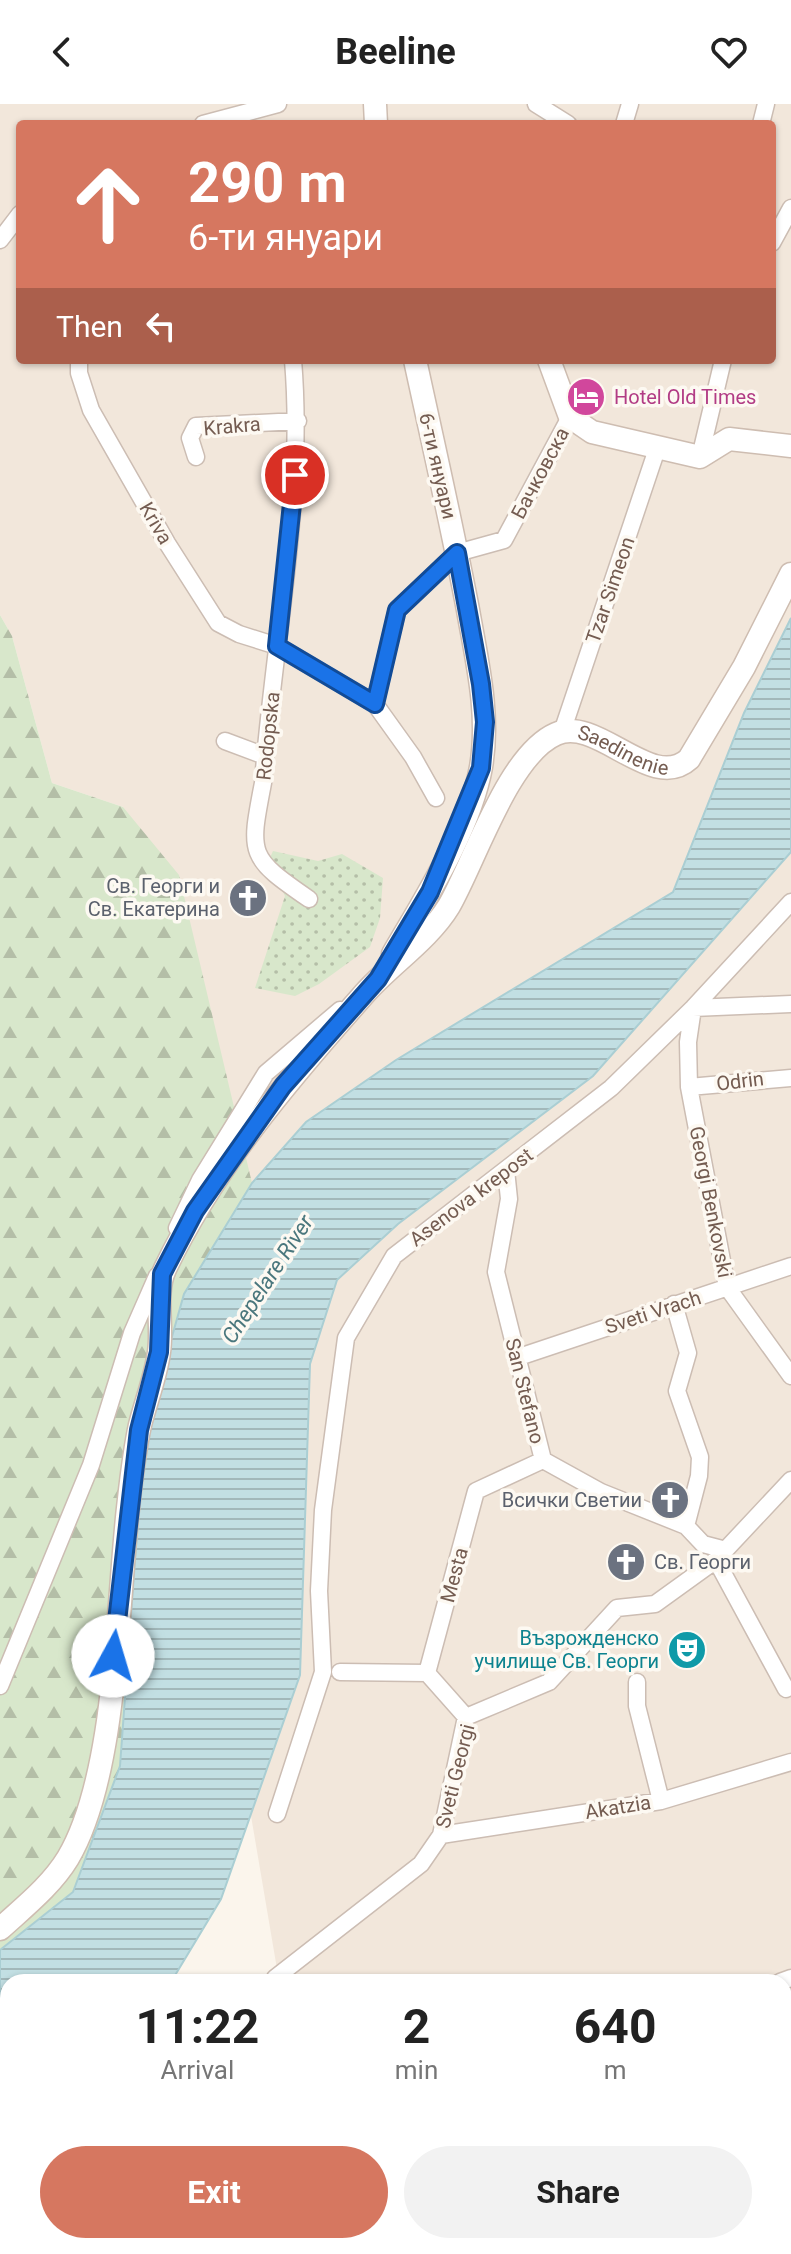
<!DOCTYPE html>
<meta charset="utf-8">
<style>
:root{--surface:#fff;--page:#f2f2f2;--text:#222;--muted:#767676;--accent:#d67760}
body{margin:0;font-family:Roboto,sans-serif;background:var(--page);color:var(--text);height:100vh;display:flex;flex-direction:column;font-size:30px;white-space:nowrap}
*{box-sizing:border-box;margin:0}
p{font-size:26px;color:var(--muted)}
.icon{flex:none;width:44px;height:44px;fill:none;stroke:currentColor;stroke-width:2;stroke-linecap:round;stroke-linejoin:round}
.map{position:relative;flex:1;overflow:hidden}
.details{position:absolute;left:0px;top:1870px;width:792px;height:280px;display:flex;flex-direction:column;background:var(--surface);border-radius:24px 24px 0 0;box-shadow:0 2px 6px #0004}
.details>*{flex:none}
.top-card{position:absolute;left:16px;top:16px;width:760px;height:244px;border-radius:8px;box-shadow:0 2px 6px #0004;background:#d67760;color:#fff;overflow:hidden}
.pin{position:absolute;display:grid;place-items:center;width:68px;height:68px;color:#fff;margin:-34px;border:4px solid #fff;border-radius:50%;box-shadow:0 2px 8px #0007}
.me{position:absolute;width:88px;margin:-44px;rotate:6deg;stroke-linejoin:round;filter:drop-shadow(0 0 6px #0008)}
.turn{display:flex;align-items:center;gap:28px;height:168px;padding:0 40px;font-size:36px}
.turn .icon{width:104px;height:104px;stroke-width:2.5}
.turn b{display:block;font-size:56px;line-height:68px}
.then{display:flex;align-items:center;height:76px;padding:0 40px;background:#0003;gap:16px;font-size:30px}
.eta{display:flex;justify-content:space-evenly;align-items:center;height:136px;text-align:center}
.eta b{font-size:48px;font-weight:700;line-height:56px}
.button{display:flex;gap:16px;margin-top:auto;padding:16px 40px}
.button a{flex:1;height:92px;border-radius:48px;background:var(--accent);color:#fff;font-size:32px;font-weight:700;line-height:92px;text-align:center}
.button a+a{background:var(--page);color:var(--text)}
header{display:flex;justify-content:space-between;align-items:center;height:104px;padding:0 40px;background:var(--surface);font-size:36px;font-weight:700}
.map>svg:first-child{display:block}
.residential{fill:#f2e7db;fill-rule:evenodd}
.grass{fill:url(#grass-dots)}
.forest{fill:url(#forest-firs)}
.water{fill:url(#water-rules);stroke:#aaced3;stroke-width:2}
.lines{fill:none;stroke-linecap:round;stroke-linejoin:round}
.street-casing{stroke:#ccbdb3;stroke-width:19}
.secondary-casing{stroke:#cebdb1;stroke-width:25}
.street{stroke:#fff;stroke-width:16}
.secondary{stroke:#fff;stroke-width:22}
.route-casing{stroke:#114b97;stroke-width:20}
.route{stroke:#1a73e8;stroke-width:14}
.labels{text-anchor:middle;stroke-width:7;stroke-linejoin:round;paint-order:stroke}
.hotel-label{font-size:20px;fill:#b23c85;stroke:#fdf9f2;text-anchor:start}
.street-label{font-size:20px;fill:#745c51;stroke:#fdf9f2}
.worship-label{font-size:20px;fill:#5b616d;stroke:#fdf9f2;text-anchor:end}
.culture-label{font-size:20px;fill:#0d838f;stroke:#fdf9f2;text-anchor:end}
.water-label{font-size:22px;font-style:italic;fill:#4a777d;stroke:#fdf9f2}
</style>
<header><svg class="icon" aria-label="back" viewBox="0 0 24 24"><path d="M15 5l-7 7 7 7"/></svg>Beeline<svg class="icon" aria-label="heart" viewBox="0 0 24 24"><path d="M12 20l-8-8c-3-5 5-10 8-4 3-6 11-1 8 4z"/></svg></header>
<div class="map">
<svg width="791" height="2150" viewBox="0 0 791 2150">
<defs>
<pattern id="grass-dots" width="8" height="8" patternUnits="userSpaceOnUse" patternTransform="scale(2)"><rect width="8" height="8" fill="#d8e7cb"/><path d="M2 2h.1M6 6h.1" fill="none" stroke="#b4bea7" stroke-width="1.8" stroke-linecap="round"/></pattern>
<pattern id="forest-firs" width="22" height="20" patternUnits="userSpaceOnUse" patternTransform="scale(2)"><rect width="22" height="20" fill="#d8e7cb"/><path d="M5 1l3.5 6h-7zM16 11l3.5 6h-7z" fill="#b4bea7"/></pattern>
<pattern id="water-rules" width="6" height="5" patternUnits="userSpaceOnUse" patternTransform="scale(2)"><rect width="6" height="5" fill="#c2dfe3"/><path d="M0 2.5h6" fill="none" stroke="#a2b8ba"/></pattern>
</defs>
<rect width="100%" height="100%" fill="#fbf5ec"/>
<!-- residential -->
<path class="residential" d="M0,0H791V1969L784,1970V1878H290L277,1865L250,1706L271,1100L219,1043L123,703L52,679L12,532L0,511ZM20,20H772V256H20Z"/>
<!-- grass -->
<path class="grass" d="M273,747L318,757L342,750L383,774L380,814L370,843L319,880L295,892L255,884L285,792L268,758Z"/>
<!-- forest -->
<path class="forest" d="M0,511L12,532L52,679L123,703L179,771L252,1079L184,1190L144,1332L120,1662L73,1788L0,1846Z
M791,1969V2150H438L447,2142H784V1970Z"/>
<!-- water -->
<path class="water" d="M791,514V748L593,972L398,1120L337,1176L310,1260L300,1571L221,1795L171,1878H8V1996L0,1998V1846L73,1788L120,1662L144,1332L184,1190L252,1079L306,1018L396,956L673,788L744,609Z"/>
<g class="lines">
<defs>
<path id="street" d="M536,0L568,20
M203,20L278,0
M624,20L630,0
M761,20L766,0
M0,136L20,110
M772,139L791,104
M79,256V269L91,306L167,439L218,519L239,530L277,542L375,600L413,653L436,694
M293,256C305,398 273,538 263,679C249,751 248,753 309,795
M196,353L190,334L196,322L298,317
M700,353L723,256
M375,600L397,506L457,449L504,436L570,313
M562,628L657,345
M225,637L265,652
M791,900L693,904L688,938L689,983L727,1183L791,1272
M689,983L791,974
M506,1066L509,1095L496,1168L543,1356L601,1388L686,1422L703,1440L722,1445
M177,1124L200,1076L266,969L340,906
M674,1200L688,1249L677,1287L700,1353L699,1372L686,1422
M516,1254L791,1162
M716,1456L786,1585
M340,1568L427,1569
M637,1578V1602L661,1697
M0,1582L91,1361L132,1229L157,1172
M466,1613L427,1569L476,1387L543,1356
M277,1710L323,1568L319,1487L323,1406L346,1234L394,1152L611,984L693,904L791,798
M441,1731L661,1697L791,1658
M275,1874L421,1760L441,1731L466,1613L549,1578L617,1504L655,1500L716,1456L791,1376
M780,1878L791,1874"/>
<g id="secondary">
<path d="M375,0L376,20"/>
<path d="M549,256L570,313L592,328L700,353L729,335L791,342"/>
<path d="M393,850C425,795 470,725 481,663C490,610 477,558 468,506C452,422 433,339 415,256"/>
<path id="s1" d="M0,1825C24,1803 51,1782 68,1754C117,1671 117,1502 128,1404C131,1377 134,1348 140,1321C146,1297 156,1272 159,1248C163,1222 154,1188 165,1165C214,1062 290,974 365,889C391,860 429,835 449,802C475,757 508,651 556,630C597,611 652,689 689,655L744,563L791,470"/>
</g>
</defs>
<!-- street casing -->
<use href="#street" class="street-casing"/>
<!-- secondary casing -->
<use href="#secondary" class="secondary-casing"/>
<!-- street -->
<use href="#street" class="street"/>
<!-- secondary -->
<use href="#secondary" class="secondary"/>
</g>
<g class="lines">
<defs>
<path id="route" d="M113,1552L139,1326L159,1248L162,1170L195,1107L283,982L378,875L430,788L481,664L485,618L481,580L457,449L397,506L375,600L277,542L295,371"/>
</defs>
<!-- route casing -->
<use href="#route" class="route-casing"/>
<!-- route -->
<use href="#route" class="route"/>
</g>
<!-- icons -->
<defs>
<symbol id="hotel-disc" viewBox="-11 -11 22 22"><circle r="9.5" fill="#d1479c" stroke="#fdf9f2"/><path d="M-6-4.5h1.5V1H6V5H4.5V3h-9V5H-6ZM-4 0a1.8 1.8 0 1 1 3.6 0ZM.5 0V-2.5h3Q6-2.5 6 0Z" fill="#fff"/></symbol>
<symbol id="church-disc" viewBox="-11 -11 22 22"><circle r="9.5" fill="#6b7280" stroke="#fdf9f2"/><path d="M-1.2-6h2.4v3.5h3.3v2.4h-3.3V6h-2.4V-.1h-3.3v-2.4h3.3Z" fill="#fff"/></symbol>
<symbol id="theatre-disc" viewBox="-11 -11 22 22"><circle r="9.5" fill="#0f9aa8" stroke="#fdf9f2"/><path d="M-5-5.5Q0-4 5-5.5V0Q5 5 0 6Q-5 5-5 0ZM-3.3-2.5H-1v1.5H-3.3ZM1-2.5H3.3v1.5H1ZM-2.8 1Q0 5.5 2.8 1Z" fill="#fff"/></symbol>
</defs>
<g fill-rule="evenodd">
<use href="#hotel-disc" x="564" y="271" width="44" height="44"/>
<use href="#church-disc" x="226" y="772" width="44" height="44"/>
<use href="#church-disc" x="648" y="1374" width="44" height="44"/>
<use href="#church-disc" x="604" y="1436" width="44" height="44"/>
<use href="#theatre-disc" x="665" y="1524" width="44" height="44"/>
</g>
<g class="labels">
<!-- hotel labels -->
<g class="hotel-label">
<text x="614" y="300">Hotel Old Times</text>
</g>
<!-- street labels -->
<g class="street-label">
<text transform="translate(232 322) rotate(-5)" y="7">Krakra</text>
<text transform="translate(438 362) rotate(77)" y="7">6-ти януари</text>
<text transform="translate(540 369) rotate(-62)" y="7">Бачковска</text>
<text transform="translate(156 419) rotate(60)" y="7">Kriva</text>
<text transform="translate(610 486) rotate(-71)" y="7">Tzar Simeon</text>
<text transform="translate(268 632) rotate(-84)" y="7">Rodopska</text>
<text dy="7" stroke="none"><textPath href="#s1" startOffset="1440">Saedinenie</textPath></text>
<text transform="translate(740 977) rotate(-7)" y="7">Odrin</text>
<text transform="translate(471 1093) rotate(-37)" y="7">Asenova krepost</text>
<text transform="translate(711 1098) rotate(79)" y="7">Georgi Benkovski</text>
<text transform="translate(653 1208) rotate(-18)" y="7">Sveti Vrach</text>
<text transform="translate(525 1287) rotate(76)" y="7">San Stefano</text>
<text transform="translate(454 1471) rotate(-75)" y="7">Mesta</text>
<text transform="translate(455 1672) rotate(-76)" y="7">Sveti Georgi</text>
<text transform="translate(618 1703) rotate(-9)" y="7">Akatzia</text>
</g>
<!-- worship labels -->
<g class="worship-label">
<text x="220" y="789">Св. Георги и<tspan x="220" dy="23">Св. Екатерина</tspan></text>
<text x="642" y="1403">Всички Светии</text>
<text x="654" y="1465" text-anchor="start">Св. Георги</text>
</g>
<!-- culture labels -->
<g class="culture-label">
<text x="659" y="1541">Възрожденско<tspan x="659" dy="23">училище Св. Георги</tspan></text>
</g>
<!-- water labels -->
<g class="water-label">
<text transform="translate(267 1175) rotate(-57)" y="8">Chepelare River</text>
</g>
</g>
</svg>
<div class="pin" style="left:295px;top:371px;background:#d93025"><svg class="icon" aria-label="arrive" viewBox="0 0 24 24"><path d="M6 21V4h12l-3 4 3 4H6"/></svg></div>
<svg class="me" style="left:113px;top:1552px" viewBox="-20 -20 40 40"><circle r="19" fill="#fff"/><path d="M0-13L10 11 0 6-10 11z" fill="#1a73e8"/></svg>
<div class="top-card">
<div class="turn"><svg class="icon" aria-label="ahead" viewBox="0 0 24 24"><path d="M12 20V5M6 11l6-6 6 6"/></svg><div><b>290 m</b>6-ти януари</div></div>
<div class="then">Then<svg class="icon" aria-label="left" viewBox="0 0 24 24"><path d="M17 20v-9H6M10 6l-5 5 5 5"/></svg></div>
</div>
<section class="details">
<div class="eta">
<div><b>11:22</b><p>Arrival</p></div>
<div><b>2</b><p>min</p></div>
<div><b>640</b><p>m</p></div>
</div>
<div class="button"><a>Exit</a><a>Share</a></div>
</section>
</div>
